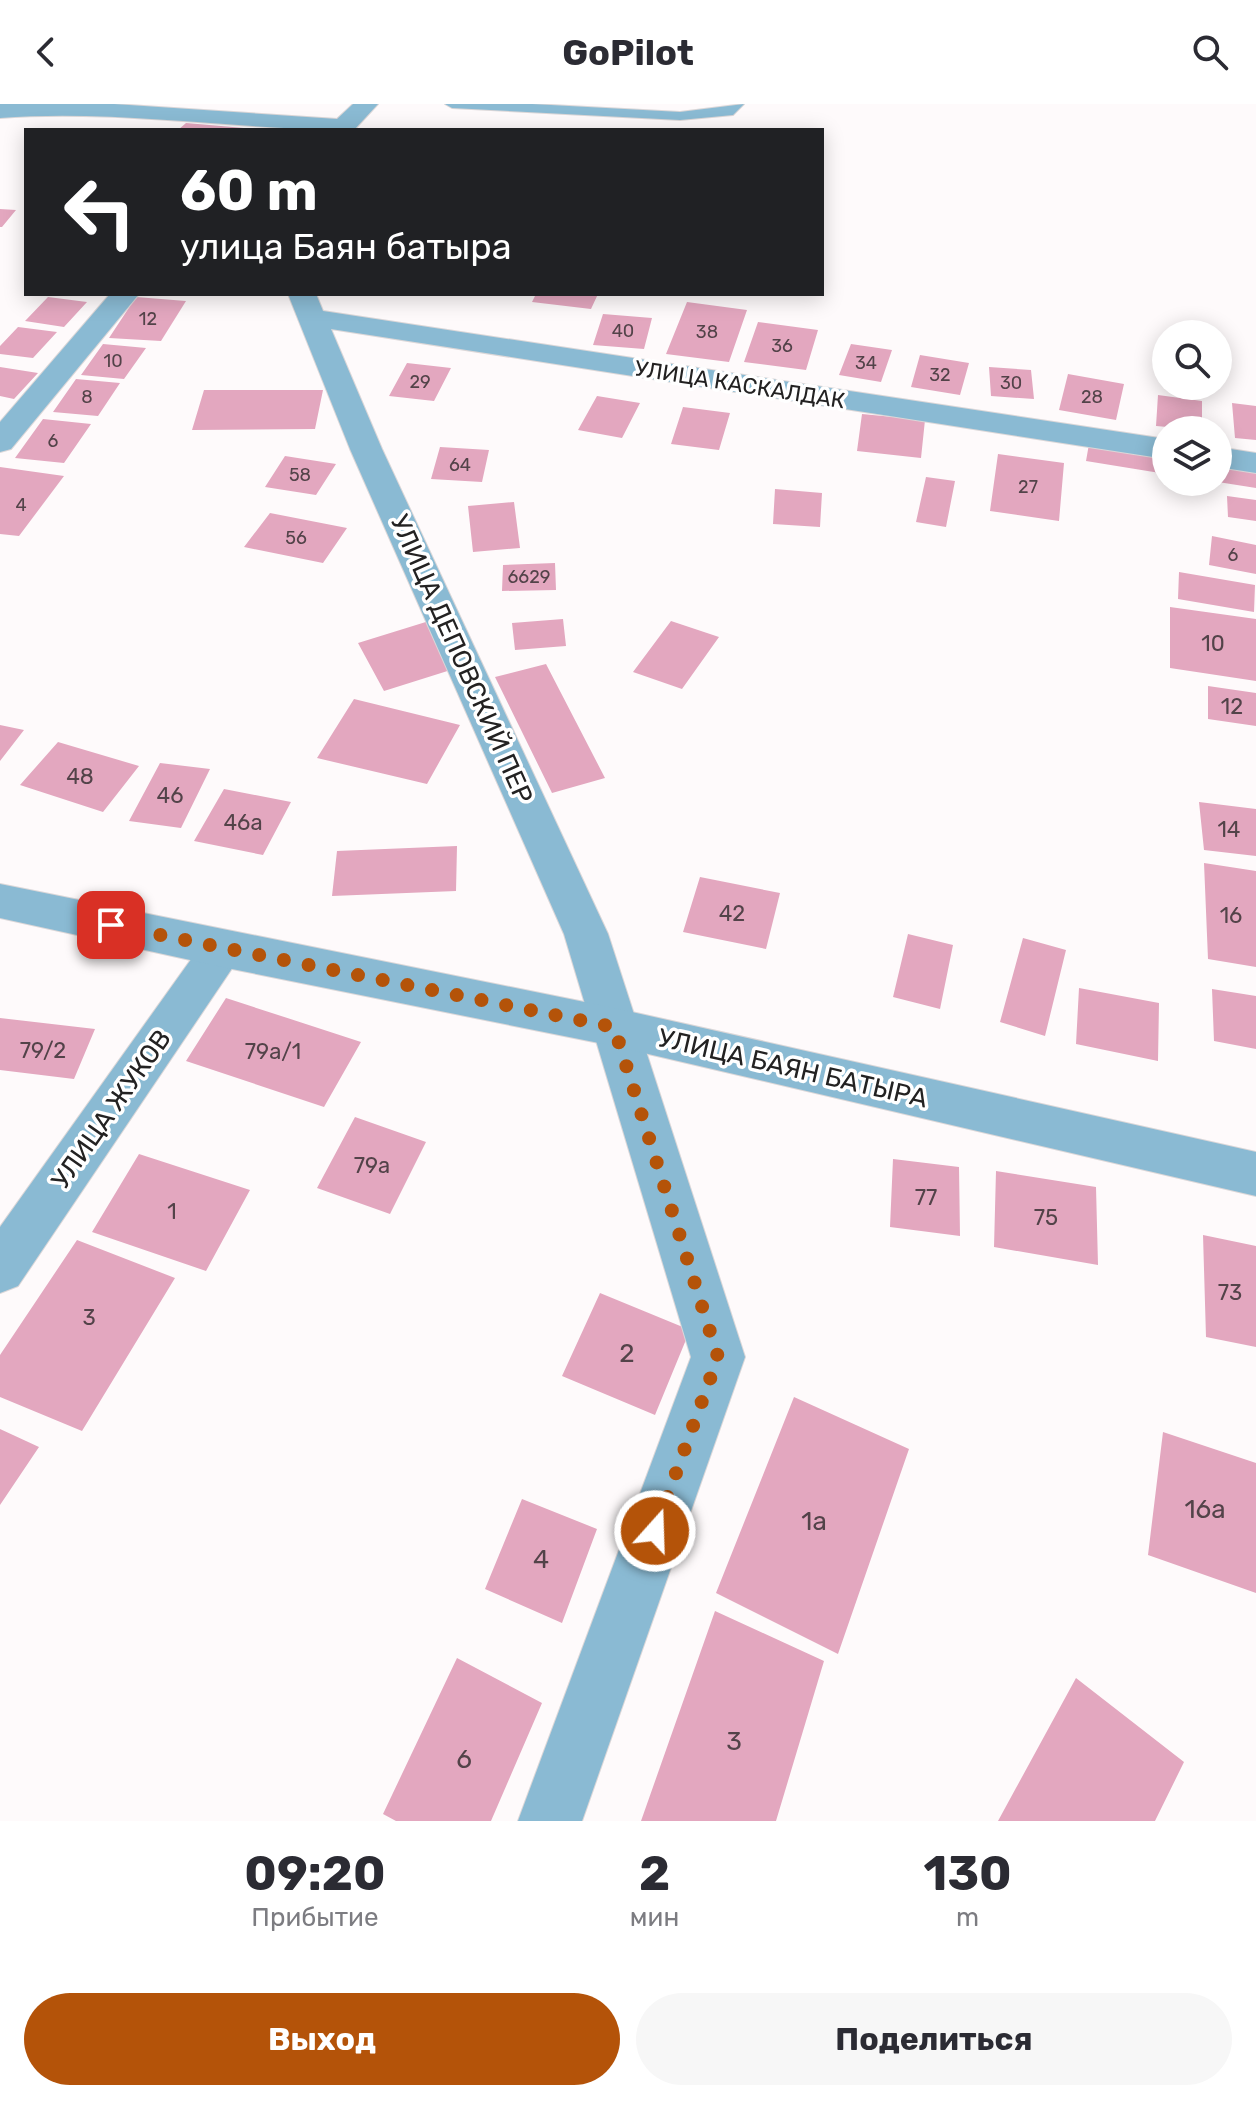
<!DOCTYPE html>
<html lang="ru">
<meta charset="utf-8">
<style>
:root{--surface:#fff;--page:#f7f7f7;--text:#2b2b33;--muted:#7c7c81;--accent:#b45309}
body{margin:0;font-family:Rubik,sans-serif;background:var(--page);color:var(--text);height:100vh;display:flex;flex-direction:column;font-size:30px;white-space:nowrap}
*{box-sizing:border-box;margin:0}
p{font-size:26px;color:var(--muted)}
.icon{flex:none;width:44px;height:44px;fill:none;stroke:currentColor;stroke-width:2;stroke-linecap:round;stroke-linejoin:round}
.map{position:relative;height:1717px;overflow:hidden}
.drawer{display:flex;flex-direction:column;background:var(--surface);flex:1}
.drawer>*{flex:none}
.hud{position:absolute;left:24px;top:24px;width:800px;height:168px;border-radius:0px;box-shadow:0 4px 20px #0003;background:#202124;color:#fff;overflow:hidden}
.controls{position:absolute;left:1152px;top:216px;display:grid;gap:16px}
.controls a{display:grid;place-items:center;width:80px;height:80px;border-radius:50%;background:var(--surface);box-shadow:0 4px 20px #0003;font-size:40px}
.pin{position:absolute;display:grid;place-items:center;width:68px;height:68px;color:#fff;margin:-34px;border-radius:16px;box-shadow:0 4px 12px #0006}
.me{position:absolute;width:88px;margin:-44px;rotate:20deg;stroke-linejoin:round;filter:drop-shadow(0 0 6px #0008)}
.turn{display:flex;align-items:center;gap:28px;height:168px;padding:0 24px;font-size:36px}
.turn .icon{width:104px;height:104px;stroke-width:2.5}
.turn b{display:block;font-size:56px;line-height:68px}
.eta{display:flex;justify-content:space-evenly;align-items:center;height:136px;text-align:center}
.eta b{font-size:48px;font-weight:700;line-height:56px}
.button{display:flex;gap:16px;margin-top:auto;padding:16px 24px}
.button a{flex:1;height:92px;border-radius:48px;background:var(--accent);color:#fff;font-size:32px;font-weight:700;line-height:92px;text-align:center}
.button a+a{background:var(--page);color:var(--text)}
header{display:flex;justify-content:space-between;align-items:center;height:104px;padding:0 24px;background:var(--surface);font-size:36px;font-weight:700}
.map>svg:first-child{display:block}
.building{fill:#e3a7bf}
.lines{fill:none;stroke-linecap:round;stroke-linejoin:round}
.service-casing{stroke:#dbd7d8;stroke-width:2}
.minor-casing{stroke:#dbd7d8;stroke-width:2}
.tertiary-casing{stroke:#dbd7d8;stroke-width:2}
.service{fill:#8abad3;fill-rule:evenodd}
.minor{fill:#8abad3;fill-rule:evenodd}
.tertiary{fill:#8abad3;fill-rule:evenodd}
.route{stroke:#b45309;stroke-width:14;stroke-dasharray:0 25.2}
.labels{text-anchor:middle;stroke-width:7;stroke-linejoin:round;paint-order:stroke}
.far-number-label{font-size:18px;fill:#534349}
.far-street-label{font-size:22px;fill:#232222;stroke:#fff}
.number-label{font-size:22px;fill:#534349}
.street-label{font-size:26px;fill:#232222;stroke:#fff}
.near-number-label{font-size:26px;fill:#534349}
</style>
<header><svg class="icon" aria-label="back" viewBox="0 0 24 24"><path d="M15 5l-7 7 7 7"/></svg>GoPilot<svg class="icon" aria-label="search" viewBox="0 0 24 24"><circle cx="10" cy="10" r="6"/><path d="M15 15l6 6"/></svg></header>
<div class="map">
<svg width="1256" height="1717" viewBox="0 0 1256 1717">
<rect width="100%" height="100%" fill="#fefafb"/>
<!-- building -->
<path class="building" d="M186,19L244,24V26H178Z
M0,105L16,106L2,123H0Z
M536,190H598L591,205L532,198Z
M48,193L87,198L64,223L25,217Z
M136,193L186,197L161,237L109,234Z
M687,198L747,206L729,258L666,250Z
M603,210L652,214L644,245L593,241Z
M758,218L818,226L806,266L744,258Z
M18,223L57,228L33,254L0,250V242Z
M103,240L146,244L124,275L81,271Z
M851,240L892,246L881,278L839,271Z
M920,251L969,259L960,291L911,283Z
M407,259L451,264L434,297L389,292Z
M0,263L38,269L14,295L0,292Z
M989,263L1031,266L1034,295L991,292Z
M1068,270L1124,280L1116,316L1059,306Z
M76,275L120,279L98,312L53,308Z
M204,286H323L315,325L192,326Z
M1158,291L1202,297V326L1156,322Z
M597,292L640,299L622,334L578,326Z
M1232,299L1256,302V336L1235,334Z
M683,303L730,309L719,346L671,340Z
M862,310L925,316L921,354L857,347Z
M43,315L91,320L64,359L15,354Z
M1089,340L1166,352V370L1086,357Z
M440,343L489,346L482,378L431,375Z
M998,350L1064,359L1059,417L990,407Z
M285,352L336,360L316,391L265,383Z
M1218,360L1256,366V384L1218,378Z
M0,363L64,372L19,432L0,430Z
M926,373L955,377L946,423L916,418Z
M775,385L822,389L820,423L773,420Z
M1227,392L1256,396V417L1228,413Z
M514,398L520,444L473,448L468,402Z
M270,409L347,424L323,459L244,443Z
M1212,432L1256,441V470L1209,461Z
M555,459L556,486L502,487L503,461Z
M1179,468L1255,481L1254,508L1178,495Z
M1170,503L1256,515V577L1170,564Z
M563,515L566,542L515,546L512,519Z
M429,517L457,564L384,587L358,539Z
M671,517L719,533L682,585L633,568Z
M546,560L605,674L552,689L495,573Z
M1208,582L1256,589V622L1208,615Z
M354,595L460,621L427,680L317,654Z
M0,621L24,626L0,657Z
M58,638L139,662L103,708L20,681Z
M160,659L210,665L181,724L129,717Z
M224,685L291,698L263,751L194,737Z
M1199,698L1256,705V752L1204,746Z
M457,742L456,787L332,792L337,747Z
M1204,759L1256,767V863L1208,855Z
M700,773L780,789L766,845L683,828Z
M908,830L953,841L940,905L893,893Z
M1023,834L1066,846L1045,932L1000,918Z
M1079,884L1159,899L1158,957L1076,940Z
M1212,885L1256,892V945L1214,937Z
M226,894L361,938L324,1003L186,957Z
M0,914L95,925L74,975L0,966Z
M355,1013L426,1038L390,1110L317,1084Z
M139,1050L250,1086L206,1167L92,1128Z
M893,1055L959,1063L960,1132L890,1123Z
M996,1067L1096,1083L1098,1161L994,1143Z
M1203,1131L1256,1142V1243L1206,1233Z
M77,1136L175,1174L82,1327L0,1293V1251Z
M600,1189L690,1226L655,1311L562,1272Z
M794,1293L909,1345L838,1550L716,1489Z
M0,1325L39,1343L0,1401Z
M1163,1328L1256,1359V1489L1148,1451Z
M522,1395L597,1425L562,1519L485,1485Z
M715,1507L824,1557L776,1717H641Z
M457,1554L542,1599L491,1717H396L383,1710Z
M1076,1574L1184,1658L1155,1717H998Z"/>
<g class="lines">
<defs>
<path id="service" d="M445,0H532L680,8L744,0L733,11L680,16L452,4Z"/>
<path id="minor" d="M110,190H139L11,345L0,348V318Z
M288,190H316L323,207L1166,335V355L331,225L382,345L608,830L745,1253L582,1717H518L691,1253L564,830L350,345Z
M1218,343L1256,349V369L1218,363Z
M222,827L237,833L244,845L237,857L18,1182L0,1189V1123L207,833Z"/>
<path id="tertiary" d="M0,0H114L337,15L353,0H378L354,26C236,26 117,5 0,14Z
M0,780L614,904L1256,1048V1092L614,942L222,863L0,814Z"/>
</defs>
<!-- service casing -->
<use href="#service" class="service-casing"/>
<!-- minor casing -->
<use href="#minor" class="minor-casing"/>
<!-- tertiary casing -->
<use href="#tertiary" class="tertiary-casing"/>
<!-- service -->
<use href="#service" class="service"/>
<!-- minor -->
<use href="#minor" class="minor"/>
<!-- tertiary -->
<use href="#tertiary" class="tertiary"/>
</g>
<g class="lines">
<!-- route -->
<path class="route" d="M111,821L614,923L718,1253L655,1427"/>
</g>
<g class="labels">
<!-- far-number labels -->
<g class="far-number-label">
<text x="148" y="221">12</text>
<text x="623" y="233">40</text>
<text x="707" y="234">38</text>
<text x="782" y="248">36</text>
<text x="113" y="263">10</text>
<text x="866" y="265">34</text>
<text x="940" y="277">32</text>
<text x="420" y="284">29</text>
<text x="1011" y="285">30</text>
<text x="87" y="299">8</text>
<text x="1092" y="299">28</text>
<text x="53" y="343">6</text>
<text x="460" y="367">64</text>
<text x="300" y="377">58</text>
<text x="1028" y="389">27</text>
<text x="21" y="407">4</text>
<text x="296" y="440">56</text>
<text x="1233" y="457">6</text>
<text x="529" y="479">6629</text>
</g>
<!-- far-street labels -->
<g class="far-street-label">
<text transform="translate(740 280) rotate(9)" y="8">УЛИЦА КАСКАЛДАК</text>
</g>
<!-- number labels -->
<g class="number-label">
<text x="1213" y="547">10</text>
<text x="1232" y="610">12</text>
<text x="80" y="680">48</text>
<text x="170" y="699">46</text>
<text x="243" y="726">46а</text>
<text x="1229" y="733">14</text>
<text x="732" y="817">42</text>
<text x="1231" y="819">16</text>
<text x="43" y="954">79/2</text>
<text x="273" y="955">79а/1</text>
<text x="372" y="1069">79а</text>
<text x="926" y="1101">77</text>
<text x="172" y="1115">1</text>
<text x="1046" y="1121">75</text>
<text x="1230" y="1196">73</text>
<text x="89" y="1221">3</text>
</g>
<!-- street labels -->
<g class="street-label">
<text transform="translate(462 555) rotate(66)" y="9">УЛИЦА ДЕПОВСКИЙ ПЕР</text>
<text transform="translate(793 964) rotate(13)" y="9">УЛИЦА БАЯН БАТЫРА</text>
<text transform="translate(111 1005) rotate(-55)" y="9">УЛИЦА ЖУКОВ</text>
</g>
<!-- near-number labels -->
<g class="near-number-label">
<text x="627" y="1258">2</text>
<text x="1205" y="1414">16а</text>
<text x="814" y="1426">1а</text>
<text x="541" y="1464">4</text>
<text x="734" y="1646">3</text>
<text x="464" y="1664">6</text>
</g>
</g>
</svg>
<div class="controls">
<a><svg class="icon" aria-label="search" viewBox="0 0 24 24"><circle cx="10" cy="10" r="6"/><path d="M15 15l6 6"/></svg></a>
<a><svg class="icon" aria-label="layers" viewBox="0 0 24 24"><path d="M12 4l9 5-9 5-9-5zM3 14l9 5 9-5"/></svg></a>
</div>
<div class="pin" style="left:111px;top:821px;background:#d93025"><svg class="icon" aria-label="arrive" viewBox="0 0 24 24"><path d="M6 21V4h12l-3 4 3 4H6"/></svg></div>
<svg class="me" style="left:655px;top:1427px" viewBox="-20 -20 40 40"><circle r="17" fill="#b45309" stroke="#fff" stroke-width="3"/><path d="M0-11L8 9 0 5-8 9z" fill="#fff"/></svg>
<div class="hud">
<div class="turn"><svg class="icon" aria-label="left" viewBox="0 0 24 24"><path d="M17 20v-9H6M10 6l-5 5 5 5"/></svg><div><b>60 m</b>улица Баян батыра</div></div>
</div>
</div>
<section class="drawer">
<div class="eta">
<div><b>09:20</b><p>Прибытие</p></div>
<div><b>2</b><p>мин</p></div>
<div><b>130</b><p>m</p></div>
</div>
<div class="button"><a>Выход</a><a>Поделиться</a></div>
</section>
